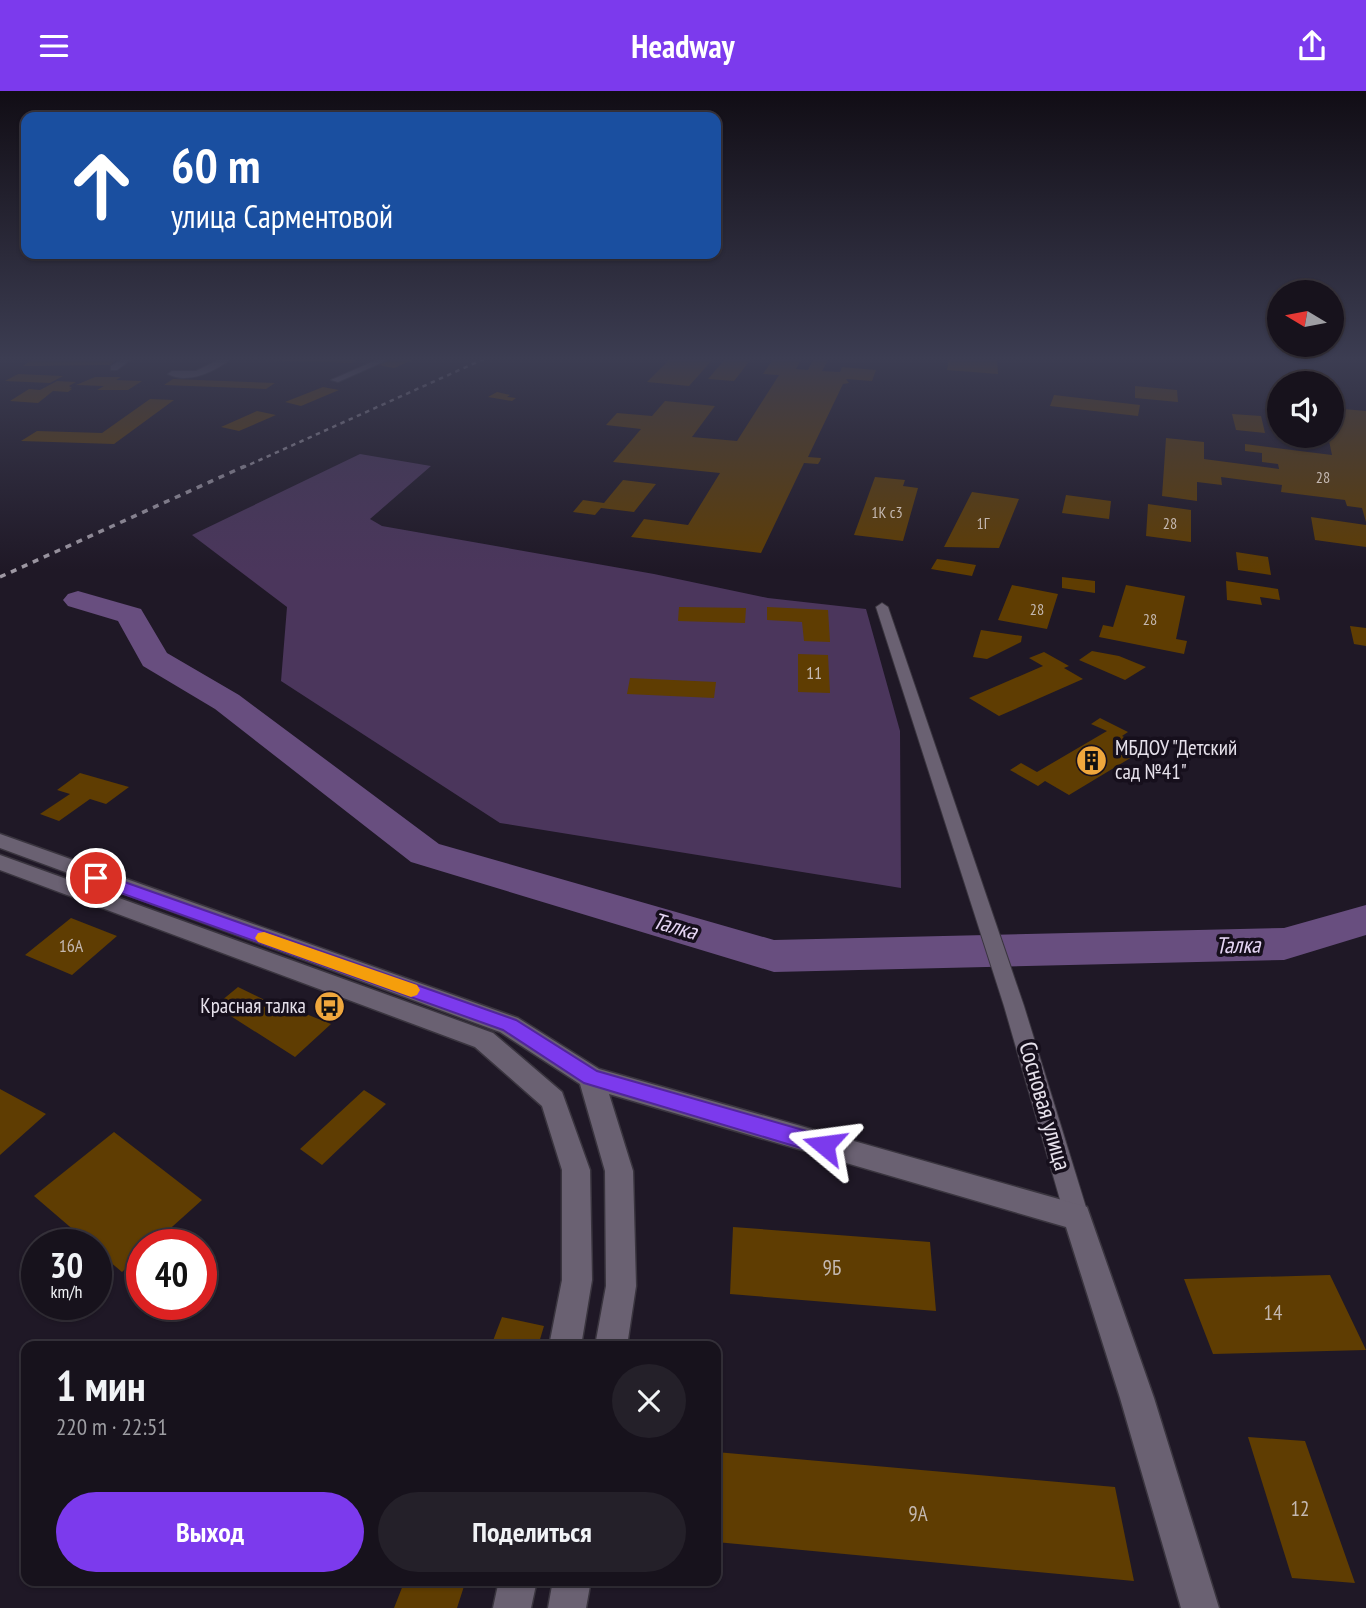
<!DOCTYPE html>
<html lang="ru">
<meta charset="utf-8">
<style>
:root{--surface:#17121c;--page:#242029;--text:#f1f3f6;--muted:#9e9ea3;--line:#36323b;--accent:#7c3aed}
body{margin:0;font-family:"PT Sans Narrow",sans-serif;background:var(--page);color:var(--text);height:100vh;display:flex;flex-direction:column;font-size:26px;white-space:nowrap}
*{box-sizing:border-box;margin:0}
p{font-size:23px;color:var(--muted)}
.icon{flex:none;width:38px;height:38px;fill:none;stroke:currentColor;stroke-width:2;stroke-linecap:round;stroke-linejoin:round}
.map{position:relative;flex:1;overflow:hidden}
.details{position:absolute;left:21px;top:1250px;width:700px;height:245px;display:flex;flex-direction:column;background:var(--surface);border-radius:14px;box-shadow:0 2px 5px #0004,0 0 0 2px var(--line)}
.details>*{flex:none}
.top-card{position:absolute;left:21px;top:21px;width:700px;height:147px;border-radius:14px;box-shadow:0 2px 5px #0004,0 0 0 2px var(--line);background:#1a4fa0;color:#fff;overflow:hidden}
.needle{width:46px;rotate:280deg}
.tools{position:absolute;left:1267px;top:189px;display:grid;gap:14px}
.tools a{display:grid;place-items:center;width:77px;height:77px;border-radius:50%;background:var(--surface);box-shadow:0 2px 5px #0004,0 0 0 2px var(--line);font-size:35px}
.speed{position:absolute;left:21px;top:1138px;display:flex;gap:14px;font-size:35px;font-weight:700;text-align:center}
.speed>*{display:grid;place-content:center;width:91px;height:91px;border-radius:50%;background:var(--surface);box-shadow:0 2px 5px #0004,0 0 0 2px var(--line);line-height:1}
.speed small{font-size:18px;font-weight:400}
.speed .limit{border:10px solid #d22;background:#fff;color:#111}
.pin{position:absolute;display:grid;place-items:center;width:60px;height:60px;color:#fff;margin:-30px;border:4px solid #fff;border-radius:50%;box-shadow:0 2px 7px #0007}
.me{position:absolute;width:77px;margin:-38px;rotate:286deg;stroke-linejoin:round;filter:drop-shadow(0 0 5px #0008)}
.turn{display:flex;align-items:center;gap:24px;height:147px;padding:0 35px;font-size:32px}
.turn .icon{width:91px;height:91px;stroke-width:2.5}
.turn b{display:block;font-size:49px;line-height:60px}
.round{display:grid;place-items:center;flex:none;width:74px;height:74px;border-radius:37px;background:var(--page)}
.summary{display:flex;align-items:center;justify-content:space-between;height:119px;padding:0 35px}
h1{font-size:42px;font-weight:700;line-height:52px}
.primary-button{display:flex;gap:14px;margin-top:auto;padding:14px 35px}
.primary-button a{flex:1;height:80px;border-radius:42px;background:var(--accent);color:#fff;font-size:28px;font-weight:700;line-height:80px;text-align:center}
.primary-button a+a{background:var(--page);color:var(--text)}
header{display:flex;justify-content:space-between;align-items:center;height:91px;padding:0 35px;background:var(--accent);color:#fff;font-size:32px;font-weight:700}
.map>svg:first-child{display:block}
.green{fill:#4b365c}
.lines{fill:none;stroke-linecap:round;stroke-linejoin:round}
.river{fill:#684e7f;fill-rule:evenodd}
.building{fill:#5f3d02}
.street-casing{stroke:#3a353f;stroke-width:2}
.secondary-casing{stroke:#3a353f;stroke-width:3}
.street{fill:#6a6172;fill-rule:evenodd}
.secondary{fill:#6a6172;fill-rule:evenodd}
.rail-far1{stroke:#9e98a3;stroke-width:2.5;stroke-dasharray:4.5 4.5;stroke-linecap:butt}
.rail{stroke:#9e98a3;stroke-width:3.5;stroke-dasharray:6 6;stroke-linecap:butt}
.route{fill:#7c3aed;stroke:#51269a;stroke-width:2}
.slow{fill:#f59e0b}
.labels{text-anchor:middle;stroke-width:7;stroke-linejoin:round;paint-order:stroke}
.far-number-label{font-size:16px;fill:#c4b8b1}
.number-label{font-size:18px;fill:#c4b8b1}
.poi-label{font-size:21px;fill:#e6e1eb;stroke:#160f1c;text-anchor:start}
.near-number-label{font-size:21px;fill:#c4b8b1}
.water-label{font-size:23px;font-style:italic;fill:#e6d6f5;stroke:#160f1c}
.near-street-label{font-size:24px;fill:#e6e1eb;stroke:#160f1c}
</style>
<header><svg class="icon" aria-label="menu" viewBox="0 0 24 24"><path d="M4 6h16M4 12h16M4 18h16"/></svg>Headway<svg class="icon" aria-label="share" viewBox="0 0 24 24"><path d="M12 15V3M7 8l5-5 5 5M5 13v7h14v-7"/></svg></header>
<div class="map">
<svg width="1366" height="1517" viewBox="0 0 1366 1517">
<rect width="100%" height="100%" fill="#1f1826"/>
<!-- green -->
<path class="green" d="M360,363L431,375L370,428L382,435L654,483L768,507L866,518L900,640L901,797L500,732L281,590L287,516L192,444Z"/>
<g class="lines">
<!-- river -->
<path class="river" d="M78,500L141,518L167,562L239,604L439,753L774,849L1284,837L1366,814V844L1284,869L774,881L411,771L215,618L143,575L118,530L68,515L63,509L68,503Z"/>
</g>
<!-- building -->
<path class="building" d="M34,267H118L110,274L23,275Z
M260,267H358L352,272L260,269Z
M394,267H417L394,277L378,274Z
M671,267H714L689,295L647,291Z
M726,267H752L734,290L708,288Z
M774,267L801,269L796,278L808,279L814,267H829L822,280L840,281L842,276L876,279L872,290L846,288L849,292L843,293L808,366L821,367L820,370L818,373L804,372L761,462L631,446L644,428L688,434L720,382L613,371L641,338L606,334L617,322L652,325L665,310L715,315L692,346L737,350L779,284L763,283Z
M949,267H997L998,283L947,279Z
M18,283L63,285L50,292L5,290Z
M95,286H121L116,289L142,290L128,299H97L104,295L76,294Z
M173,288L275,292L266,298L164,294Z
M57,290L76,291L69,295L72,297L69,298H72L68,301L53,300L38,312L10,310L29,298L40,299Z
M1135,295L1177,299L1178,311L1135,307Z
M323,296L339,299L301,315L285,311Z
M497,301L510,304L507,306L516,307L512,310L488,306Z
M1054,304L1140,314L1138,325L1050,315Z
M150,308L174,309L114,353L21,350L37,340L102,342Z
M1332,317L1366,320V431L1362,417L1347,415L1345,409L1281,401L1282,394L1221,386L1222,394L1197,391V410L1162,405L1166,347L1204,351V368L1279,378L1278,373L1262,371V362L1245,360V353L1332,364L1328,345H1332Z
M257,320L276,324L239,340L221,336Z
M1232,323L1261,325L1265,342L1236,339Z
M875,386L905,389L903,395L918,397L903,450L854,444Z
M623,389L656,393L634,421L601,417L595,424L573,421L583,409L604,412Z
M972,401L1019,408L999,457L944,456Z
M1066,404L1111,410L1109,428L1062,422Z
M1148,413L1191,419V451L1146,445Z
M1311,426L1366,434V456L1315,449Z
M1236,461L1268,466L1271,484L1238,479Z
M937,468L945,469L976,474L972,485L931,478Z
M1062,486L1095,490V502L1062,497Z
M1226,490L1278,498L1280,509L1260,506L1262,514L1227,509Z
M1012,494L1058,503L1047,538L998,529Z
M1126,494L1185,505L1176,548L1187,550L1184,563L1099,546L1103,534L1113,536Z
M679,516L746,517L745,532L678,530Z
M767,516L828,519L830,551L804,550L802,531L767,529Z
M1350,535L1366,537V555L1354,553Z
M981,539L1022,545L1021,551L987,568L973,566Z
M1092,560L1119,565L1146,576L1125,589L1079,569Z
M1044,561L1069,575L1064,577L1083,588L999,625L969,607L1043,575L1029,567Z
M798,563L828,564L830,602L798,601Z
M630,587L716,591L714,607L627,603Z
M1100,627L1128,641L1122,645L1147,657L1069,704L1045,690L1038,695L1010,679L1021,672L1037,681L1107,640L1091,633Z
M80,682L129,696L106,713L90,708L59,730L40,723L70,703L57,699Z
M71,827L117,845L72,884L25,864Z
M238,896L285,919H296L331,933L295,966L215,915Z
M0,998L46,1023L0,1064Z
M364,999L386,1013L322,1074L300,1058Z
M114,1041L202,1109L153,1153H142V1163L122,1181L96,1159V1153H90L34,1105Z
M733,1136L930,1151L936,1220L730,1203Z
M1330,1184L1366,1259L1213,1263L1184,1188Z
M502,1226L544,1235L538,1255H491Z
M1248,1346L1305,1350L1355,1492L1292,1487Z
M716,1361L1115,1396L1134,1490L716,1451Z
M405,1489H466L457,1517H394Z"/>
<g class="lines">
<defs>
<path id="street" d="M124,267H133L117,279H111V275Z
M222,267H232C216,280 188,294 168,283L172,280H196Z
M381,267H392L338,291L331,289Z
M882,512L888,516L1024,915L1089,1126L1086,1134L1077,1137L1068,1134L1065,1126L1004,915L876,516Z"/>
<path id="secondary" d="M0,743L518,927L599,978L1087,1116L1154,1307L1219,1517H1181L1120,1307L1066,1136L609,1003L633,1080L636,1195L627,1255H595L606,1195L605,1080L580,993L500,941L0,757Z
M0,764L493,942L562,1001L590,1079L592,1189L581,1255H549L562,1189V1079L542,1015L475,956L0,779Z
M499,1489H537L531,1517H493Z
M553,1489H591L586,1517H548Z"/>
</defs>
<!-- street casing -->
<use href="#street" class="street-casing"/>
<!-- secondary casing -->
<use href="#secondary" class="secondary-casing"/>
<!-- street -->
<use href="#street" class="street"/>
<!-- secondary -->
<use href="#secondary" class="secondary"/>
<!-- rail-far1 -->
<path class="rail-far1" d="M242,377L486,267"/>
<!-- rail -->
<path class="rail" d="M0,486L245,375"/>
</g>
<!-- sky -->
<linearGradient id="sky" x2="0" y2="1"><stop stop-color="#110d15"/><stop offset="0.56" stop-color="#3c3d52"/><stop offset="1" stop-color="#3c3d52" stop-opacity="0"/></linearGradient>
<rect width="1366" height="479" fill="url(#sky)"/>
<!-- route -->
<path class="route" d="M96,781L516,929L597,980L824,1045L832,1048L835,1054L832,1061L824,1064L584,992L503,939L90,791L88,787L90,783Z"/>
<!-- slow -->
<path class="slow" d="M264,841L417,894L420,899L417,904L411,906L258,851L255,847L258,842Z"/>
<!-- icons -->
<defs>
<symbol id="building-disc" viewBox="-11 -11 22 22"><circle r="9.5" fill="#efa73d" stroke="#160f1c"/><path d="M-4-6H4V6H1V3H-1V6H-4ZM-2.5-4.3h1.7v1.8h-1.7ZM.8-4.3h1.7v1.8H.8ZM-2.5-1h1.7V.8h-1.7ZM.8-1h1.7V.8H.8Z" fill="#111"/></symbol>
<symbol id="bus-disc" viewBox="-11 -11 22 22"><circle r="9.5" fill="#efa73d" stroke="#160f1c"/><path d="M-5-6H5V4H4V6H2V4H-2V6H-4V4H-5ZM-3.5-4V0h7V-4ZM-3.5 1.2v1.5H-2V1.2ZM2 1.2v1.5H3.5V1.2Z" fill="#111"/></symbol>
</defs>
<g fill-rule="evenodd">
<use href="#building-disc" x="1074" y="652" width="35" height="35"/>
<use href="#bus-disc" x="312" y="898" width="35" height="35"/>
</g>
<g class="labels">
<!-- far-number labels -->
<g class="far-number-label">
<text x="1323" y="392">28</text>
<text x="887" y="427">1К с3</text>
<text x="983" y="438">1Г</text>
<text x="1170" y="438">28</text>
<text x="1037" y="524">28</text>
<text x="1150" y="534">28</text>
</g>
<!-- number labels -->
<g class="number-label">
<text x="814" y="588">11</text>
<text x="71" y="861">16А</text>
</g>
<!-- poi labels -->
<g class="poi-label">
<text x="1115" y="664">МБДОУ "Детский<tspan x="1115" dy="24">сад №41"</tspan></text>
<text x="306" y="922" text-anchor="end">Красная талка</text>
</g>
<!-- near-number labels -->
<g class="near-number-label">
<text x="832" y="1184">9Б</text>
<text x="1273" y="1229">14</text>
<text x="1300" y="1425">12</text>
<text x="918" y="1430">9А</text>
</g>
<!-- water labels -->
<g class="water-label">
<text transform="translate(675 835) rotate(16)" y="8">Талка</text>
<text transform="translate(1238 854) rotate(-1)" y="8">Талка</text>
</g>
<!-- near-street labels -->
<g class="near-street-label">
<text transform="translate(1045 1015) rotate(74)" y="8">Сосновая улица</text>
</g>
</g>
</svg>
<div class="tools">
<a><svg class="needle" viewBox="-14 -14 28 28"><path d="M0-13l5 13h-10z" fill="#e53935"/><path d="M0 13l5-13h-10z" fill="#9e9ea3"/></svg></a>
<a><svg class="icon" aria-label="sound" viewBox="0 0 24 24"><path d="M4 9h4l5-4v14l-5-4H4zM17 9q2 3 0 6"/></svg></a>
</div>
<div class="speed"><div>30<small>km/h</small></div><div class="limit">40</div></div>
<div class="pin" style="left:96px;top:787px;background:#d93025"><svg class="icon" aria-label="arrive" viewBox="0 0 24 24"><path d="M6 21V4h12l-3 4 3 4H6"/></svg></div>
<svg class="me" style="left:824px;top:1054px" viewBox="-20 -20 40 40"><path d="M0-17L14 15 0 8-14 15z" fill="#7c3aed" stroke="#fff" stroke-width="4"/></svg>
<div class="top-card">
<div class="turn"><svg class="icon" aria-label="ahead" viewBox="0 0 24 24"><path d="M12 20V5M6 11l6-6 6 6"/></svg><div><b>60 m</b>улица Сарментовой</div></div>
</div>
<section class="details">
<div class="summary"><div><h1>1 мин</h1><p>220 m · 22:51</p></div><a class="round"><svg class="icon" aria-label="close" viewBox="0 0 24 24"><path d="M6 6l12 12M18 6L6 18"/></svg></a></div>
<div class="primary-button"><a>Выход</a><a>Поделиться</a></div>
</section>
</div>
